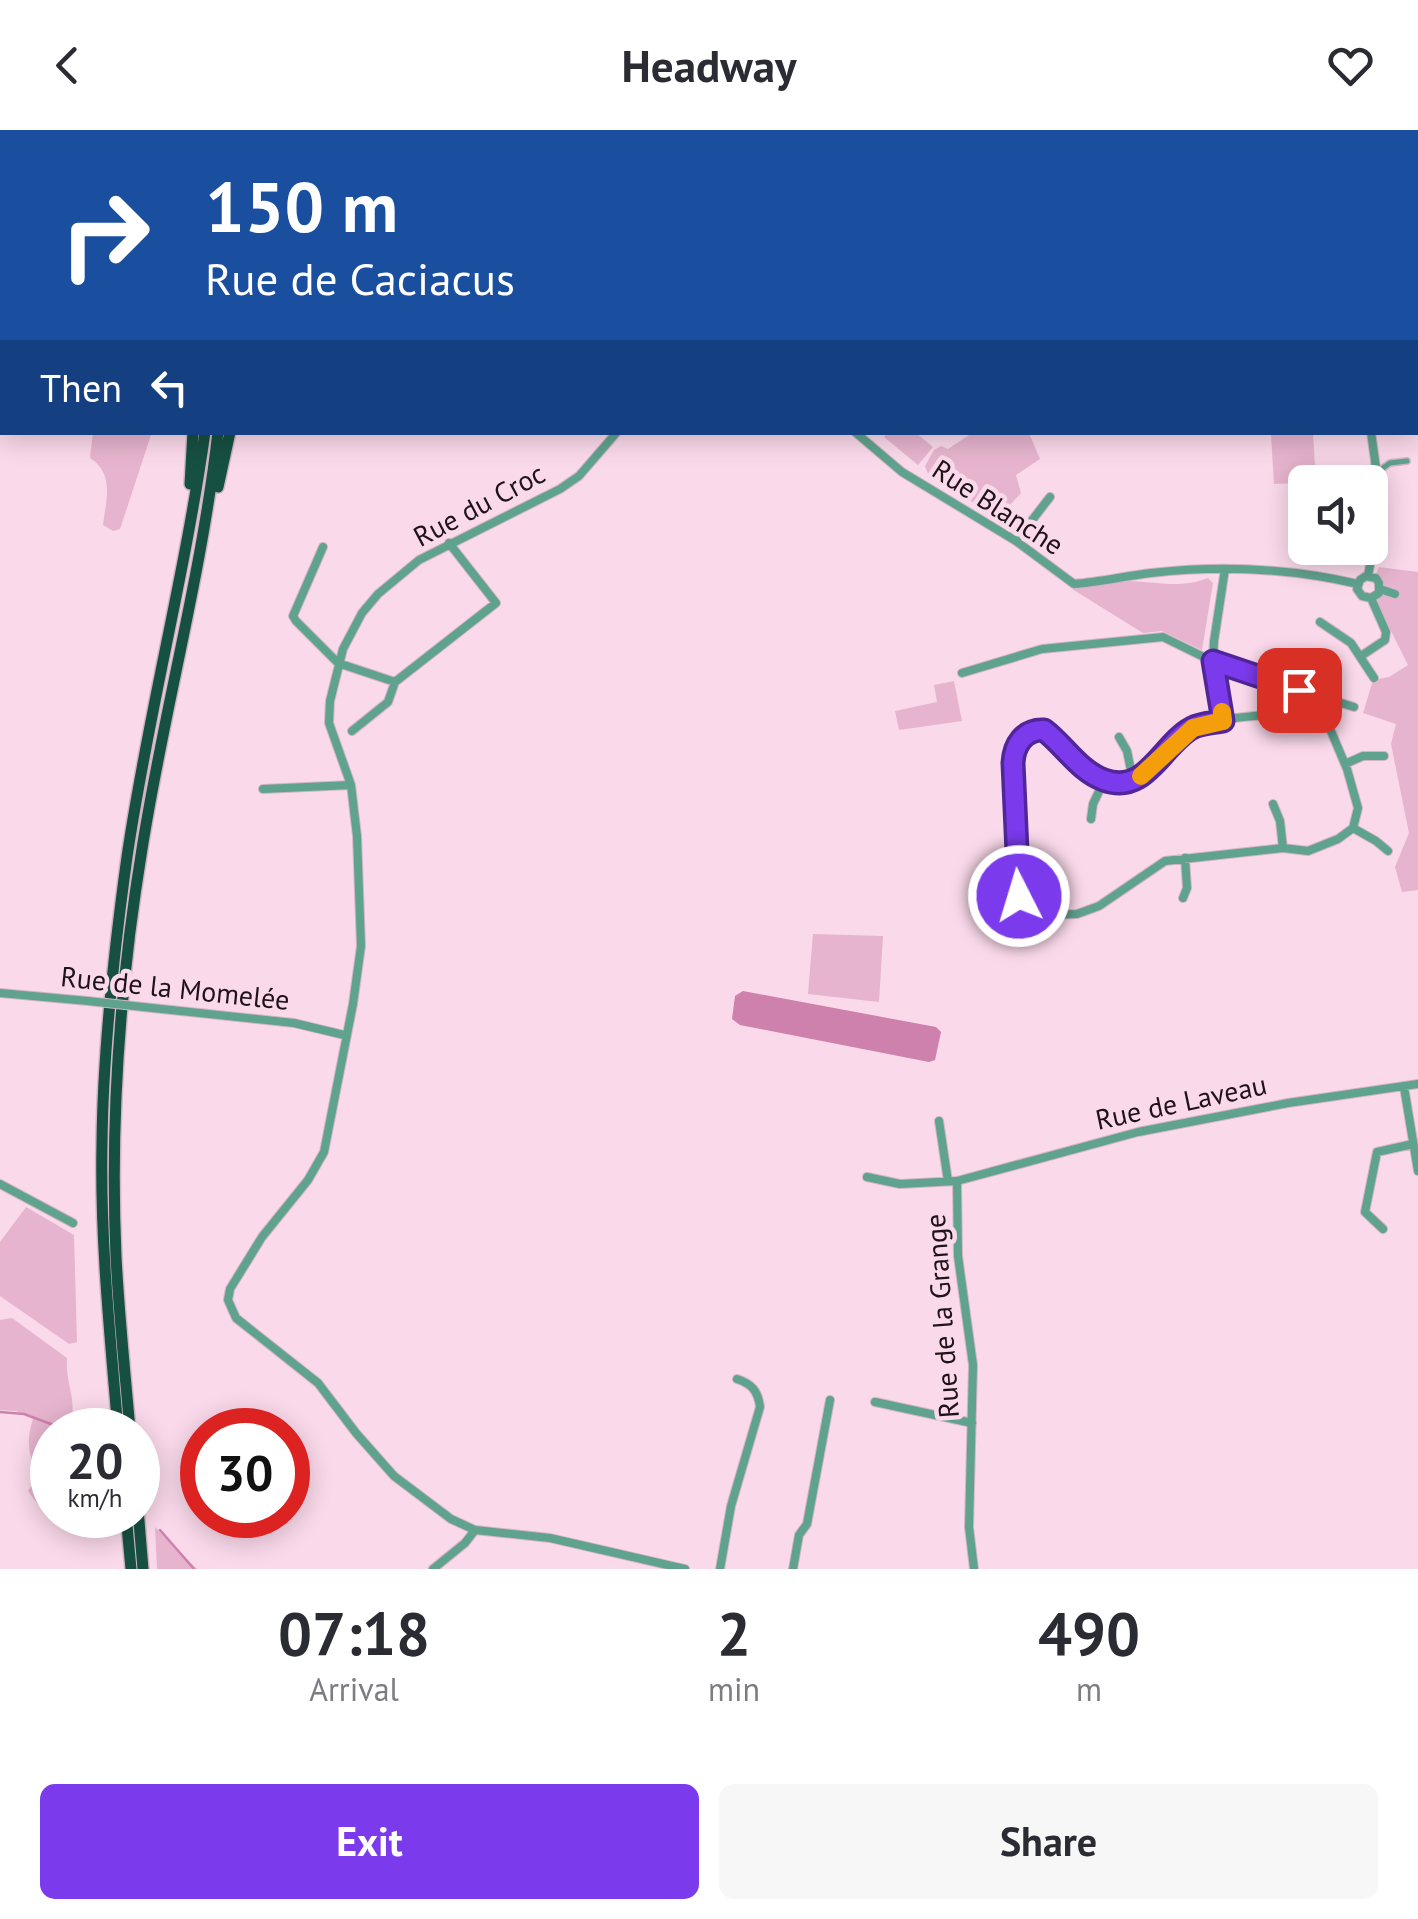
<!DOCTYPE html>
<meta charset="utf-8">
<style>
:root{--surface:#fff;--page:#f7f7f7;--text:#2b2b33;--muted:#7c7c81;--accent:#7c3aed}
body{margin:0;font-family:"PT Sans",sans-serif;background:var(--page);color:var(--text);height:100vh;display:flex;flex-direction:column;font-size:38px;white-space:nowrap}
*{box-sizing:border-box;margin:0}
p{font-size:32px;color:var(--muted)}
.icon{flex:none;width:55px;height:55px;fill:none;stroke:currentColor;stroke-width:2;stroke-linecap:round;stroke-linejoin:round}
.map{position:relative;height:1439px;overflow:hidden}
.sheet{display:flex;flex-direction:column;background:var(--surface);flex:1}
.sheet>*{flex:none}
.guide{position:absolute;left:0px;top:0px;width:1420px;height:305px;box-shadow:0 5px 25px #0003;background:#1a4fa0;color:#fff;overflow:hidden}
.fabs{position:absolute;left:1288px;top:335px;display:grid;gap:20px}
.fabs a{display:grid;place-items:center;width:100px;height:100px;border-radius:15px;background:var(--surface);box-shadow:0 5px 25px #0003;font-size:50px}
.speed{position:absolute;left:30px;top:1278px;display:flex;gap:20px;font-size:50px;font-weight:700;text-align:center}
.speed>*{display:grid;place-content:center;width:130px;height:130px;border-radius:50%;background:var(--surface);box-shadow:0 5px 25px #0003;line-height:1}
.speed small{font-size:25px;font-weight:400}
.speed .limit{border:15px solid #d22;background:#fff;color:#111}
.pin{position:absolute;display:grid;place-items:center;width:85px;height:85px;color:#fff;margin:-42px;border-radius:20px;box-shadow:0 5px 15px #0006}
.me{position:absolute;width:110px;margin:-55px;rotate:355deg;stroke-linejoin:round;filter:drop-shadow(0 0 8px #0008)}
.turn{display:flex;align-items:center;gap:35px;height:210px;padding:0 40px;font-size:45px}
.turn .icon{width:130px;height:130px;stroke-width:2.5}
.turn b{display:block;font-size:70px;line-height:85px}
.then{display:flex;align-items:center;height:95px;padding:0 40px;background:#0003;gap:20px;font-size:38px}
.eta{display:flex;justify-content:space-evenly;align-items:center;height:170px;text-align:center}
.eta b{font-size:60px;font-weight:700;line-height:70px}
.action{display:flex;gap:20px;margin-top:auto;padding:20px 40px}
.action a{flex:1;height:115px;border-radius:15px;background:var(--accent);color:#fff;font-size:40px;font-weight:700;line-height:115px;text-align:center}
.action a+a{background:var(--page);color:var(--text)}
header{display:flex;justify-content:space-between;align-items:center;height:130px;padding:0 40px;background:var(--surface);font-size:45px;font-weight:700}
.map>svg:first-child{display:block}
.green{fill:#e6b4ce}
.water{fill:#ce81ac}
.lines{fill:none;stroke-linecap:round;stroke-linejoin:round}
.stream{stroke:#ce81ac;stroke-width:2.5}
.pedestrian-casing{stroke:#d2b5c4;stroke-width:8}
.minor-casing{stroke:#d2b5c4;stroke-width:10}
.tertiary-casing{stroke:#d2b5c4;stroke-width:11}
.trunk-casing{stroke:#d2b5c4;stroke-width:14}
.pedestrian{stroke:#5fa28d;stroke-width:5}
.minor{stroke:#5fa28d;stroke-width:8}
.tertiary{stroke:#5fa28d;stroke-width:9}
.trunk{stroke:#165042;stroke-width:11}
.minor-bridge-casing{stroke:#d2b5c4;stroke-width:10;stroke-linecap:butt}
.minor-bridge{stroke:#5fa28d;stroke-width:8}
.route-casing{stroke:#51269a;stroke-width:25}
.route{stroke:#7c3aed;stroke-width:18}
.slow{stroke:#f59e0b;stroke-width:18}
.labels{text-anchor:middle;stroke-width:9;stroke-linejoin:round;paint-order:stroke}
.street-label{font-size:28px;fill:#1e1318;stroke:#fad9ea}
</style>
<header><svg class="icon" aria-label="back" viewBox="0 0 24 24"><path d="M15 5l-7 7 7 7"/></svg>Headway<svg class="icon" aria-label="heart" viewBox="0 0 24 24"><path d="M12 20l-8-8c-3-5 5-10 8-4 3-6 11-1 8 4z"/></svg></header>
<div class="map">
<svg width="1418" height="1439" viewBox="0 0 1418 1439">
<rect width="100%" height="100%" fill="#fad9ea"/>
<!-- green -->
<path class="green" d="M93,302L155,303L151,305L120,399L113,401L103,395C106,370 115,344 90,328Z
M887,303H916L933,317L918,335L884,307Z
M972,303H1029L1040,329L1016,345L1021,363L998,388L928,344L925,336L934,320L941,316L948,319Z
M1313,303L1316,352L1274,354L1271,305Z
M1379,437L1418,442V760L1402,762L1395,737L1409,703L1391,614L1396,594L1363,583L1373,550L1389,547L1408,535L1376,471L1385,456L1376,444Z
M1208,448L1213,453L1202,520L1162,501L1143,503L1072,459C1088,457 1105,452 1120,451C1151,450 1178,460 1208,448Z
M954,551L962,591L899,600L895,581L937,572L934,555Z
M813,804L883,806L879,872L808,864Z
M26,1077L74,1105L77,1212L69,1214L0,1166V1112Z
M12,1188L67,1228C65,1256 78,1267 70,1296L73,1300H52V1385H99C72,1423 46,1386 28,1361L38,1345C28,1324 26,1311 33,1289L16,1281L0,1280V1190Z
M155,1397L197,1439H157Z"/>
<!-- water -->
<path class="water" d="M743,861L936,897L941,902L935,930L929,932L740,895L732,889L735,866Z"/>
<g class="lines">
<!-- stream -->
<path class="stream" d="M0,1282L24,1284L67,1300
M160,1400L194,1439"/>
<defs>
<path id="pedestrian" d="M1383,338L1390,333L1407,331"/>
<path id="minor" d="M576,0L579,2
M820,0L826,2
M1221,0L1222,2
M1119,2L1120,0
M617,302L579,346L560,359L419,430L378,464L362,483L343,519L330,571L329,593L351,655L357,706L361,816L353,874L324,1022L308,1050L262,1107L230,1159L228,1170L236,1188L318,1253L356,1303L394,1346L451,1389L475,1400L550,1408L685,1439
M855,302L902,342L1016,411L1074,454C1100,452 1125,446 1151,443C1221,435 1289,438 1358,454
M1016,411L1050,367
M323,417L293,486L296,491L338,533L395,552L496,473L449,413
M1368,446L1381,374L1371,302
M1380,459L1395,464
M1320,492L1351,513L1374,548
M1361,526L1385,510L1386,502L1371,468L1362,466L1357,459L1360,450L1366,446L1376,448L1379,453V463L1371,468
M962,543L1042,519L1163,507L1220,535L1354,577
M1296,582L1315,584L1328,594L1347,639L1358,678L1353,698L1338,709L1308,721L1283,718L1165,731L1099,776L1077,784L1040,785L1025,775L1016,757L1013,633L1017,616L1030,602L1043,601C1064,615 1079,640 1103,650C1143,667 1162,617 1190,600C1213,586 1268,586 1296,582Z
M1223,591L1213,531L1214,511L1225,439
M352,601L388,572L395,552
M1119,607L1127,621L1133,650
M1345,634L1363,626H1384
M263,659L351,655
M1273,674L1280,691L1283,718
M1091,689L1093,674L1104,651
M1353,698L1376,711L1388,721
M1183,768L1187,758L1185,728
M1012,796L1031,781
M0,863L88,871
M143,877L294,893L344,905
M1404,957L1418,1041
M939,991L948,1051
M867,1047L900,1054L957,1051L1138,1002L1288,973L1418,954
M957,1051L958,1126L973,1235L969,1397L974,1439
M0,1054L73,1093
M1383,1099L1365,1082L1377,1022L1413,1014
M875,1272L972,1293
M433,1439L465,1413L475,1400
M720,1439L731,1376L760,1277C758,1261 752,1254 737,1249
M793,1439L799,1405L807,1394L830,1270"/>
<path id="tertiary" d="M731,2L733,0
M0,43L2,44"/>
<path id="trunk" d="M206,0L207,2
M220,0V2
M272,0L274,2
M119,2L120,0
M190,354L193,302
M218,357L230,302
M118,1300C110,1205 100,1109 102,1013C103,918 114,821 127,727C148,584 185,445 205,302
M130,1300C125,1242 119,1185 116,1127C110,991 120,853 142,719C164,580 202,443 218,302
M138,1379L143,1439
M126,1385L131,1439"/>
</defs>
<!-- pedestrian casing -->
<use href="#pedestrian" class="pedestrian-casing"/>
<!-- minor casing -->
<use href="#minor" class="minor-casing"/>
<!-- tertiary casing -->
<use href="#tertiary" class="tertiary-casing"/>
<!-- trunk casing -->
<use href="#trunk" class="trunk-casing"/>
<!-- pedestrian -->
<use href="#pedestrian" class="pedestrian"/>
<!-- minor -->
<use href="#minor" class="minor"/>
<!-- tertiary -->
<use href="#tertiary" class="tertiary"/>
<!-- trunk -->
<use href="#trunk" class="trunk"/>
<defs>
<path id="minor-bridge" d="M88,871L143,877"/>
</defs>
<!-- minor-bridge casing -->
<use href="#minor-bridge" class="minor-bridge-casing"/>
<!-- minor-bridge -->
<use href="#minor-bridge" class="minor-bridge"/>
</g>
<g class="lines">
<defs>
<path id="route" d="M1019,766L1013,633C1014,615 1024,599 1044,600C1064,615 1079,641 1104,650C1146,666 1162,614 1192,598C1201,593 1213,593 1223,591L1213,531L1299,560"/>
</defs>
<!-- route casing -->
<use href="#route" class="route-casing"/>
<!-- route -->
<use href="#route" class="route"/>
<!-- slow -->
<path class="slow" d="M1141,646L1193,598L1223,591L1222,582"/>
</g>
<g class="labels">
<!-- street labels -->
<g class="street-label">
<text transform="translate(479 375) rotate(-28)" y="10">Rue du Croc</text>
<text transform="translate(998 377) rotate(33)" y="10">Rue Blanche</text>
<text transform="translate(175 858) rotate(6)" y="10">Rue de la Momelée</text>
<text transform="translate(1181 972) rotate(-12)" y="10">Rue de Laveau</text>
<text transform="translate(942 1186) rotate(-94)" y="10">Rue de la Grange</text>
</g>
</g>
</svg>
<div class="fabs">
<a><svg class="icon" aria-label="sound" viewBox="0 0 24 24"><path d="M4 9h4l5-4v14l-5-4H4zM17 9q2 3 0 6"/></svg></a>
</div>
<div class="speed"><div>20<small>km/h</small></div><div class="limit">30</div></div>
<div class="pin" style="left:1299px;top:560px;background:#d93025"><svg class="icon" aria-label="arrive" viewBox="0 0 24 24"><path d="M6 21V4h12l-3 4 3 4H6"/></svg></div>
<svg class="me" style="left:1019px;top:766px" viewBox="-20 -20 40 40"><circle r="17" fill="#7c3aed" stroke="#fff" stroke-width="3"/><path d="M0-11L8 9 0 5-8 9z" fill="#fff"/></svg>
<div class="guide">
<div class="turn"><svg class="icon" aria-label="right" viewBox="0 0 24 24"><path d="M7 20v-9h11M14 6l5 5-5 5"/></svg><div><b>150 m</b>Rue de Caciacus</div></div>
<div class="then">Then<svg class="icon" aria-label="left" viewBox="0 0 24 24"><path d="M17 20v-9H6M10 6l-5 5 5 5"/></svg></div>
</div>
</div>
<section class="sheet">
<div class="eta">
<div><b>07:18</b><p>Arrival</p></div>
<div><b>2</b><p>min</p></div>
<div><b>490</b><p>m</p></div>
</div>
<div class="action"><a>Exit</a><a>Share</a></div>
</section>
